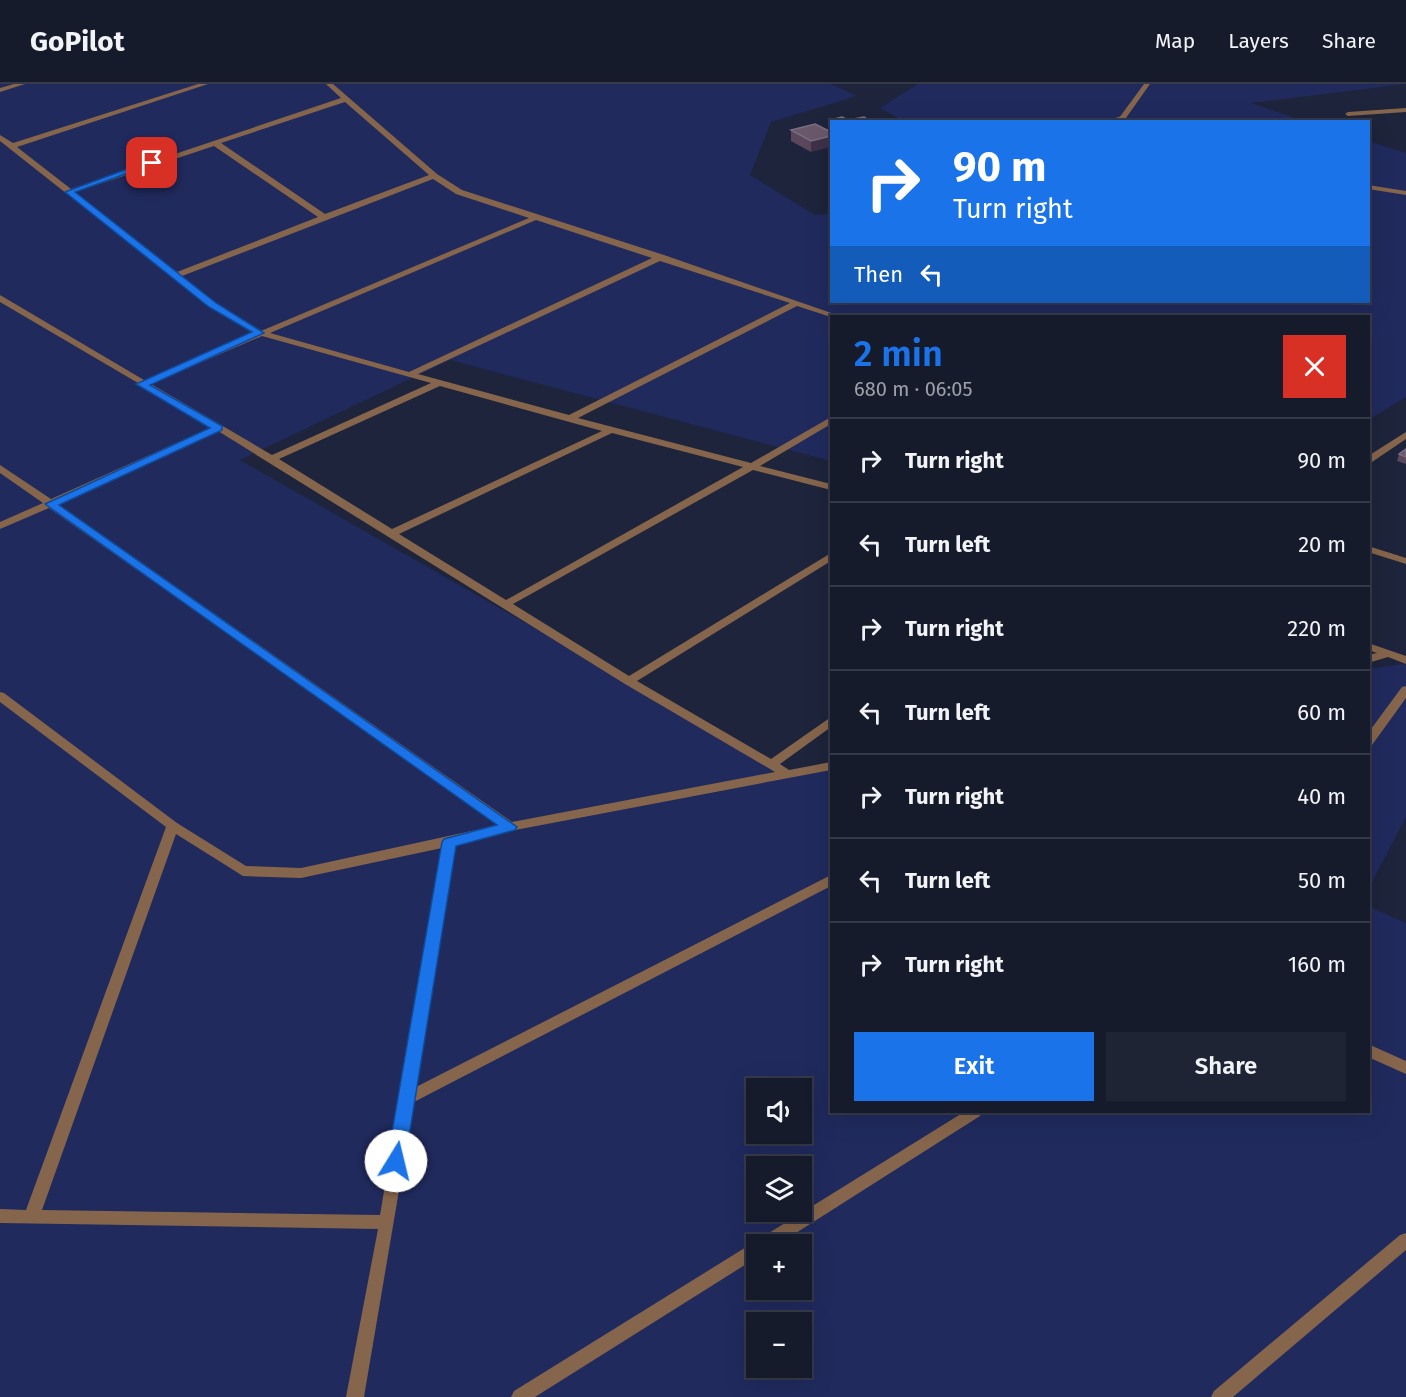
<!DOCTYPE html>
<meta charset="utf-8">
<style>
:root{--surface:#161b2c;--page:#1f2434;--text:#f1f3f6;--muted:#9ea1a9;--line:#353948;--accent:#1a73e8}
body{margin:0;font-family:"Fira Sans",sans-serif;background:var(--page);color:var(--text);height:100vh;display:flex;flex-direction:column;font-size:22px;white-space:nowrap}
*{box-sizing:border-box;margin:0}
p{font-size:20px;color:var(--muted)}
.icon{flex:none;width:33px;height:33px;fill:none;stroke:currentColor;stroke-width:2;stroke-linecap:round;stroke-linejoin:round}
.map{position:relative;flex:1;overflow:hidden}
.side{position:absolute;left:830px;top:231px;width:540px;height:798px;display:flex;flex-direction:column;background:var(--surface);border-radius:0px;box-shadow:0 6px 24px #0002,0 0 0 2px var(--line)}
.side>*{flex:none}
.hud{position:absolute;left:830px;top:36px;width:540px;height:183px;border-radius:0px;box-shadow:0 6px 24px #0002,0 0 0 2px var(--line);background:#1a73e8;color:#fff;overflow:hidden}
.tools{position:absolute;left:746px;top:994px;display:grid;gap:12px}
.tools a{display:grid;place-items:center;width:66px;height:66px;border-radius:0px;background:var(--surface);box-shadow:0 6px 24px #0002,0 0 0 2px var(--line);font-size:30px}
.pin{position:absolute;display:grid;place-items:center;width:51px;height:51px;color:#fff;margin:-26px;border-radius:12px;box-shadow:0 3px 9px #0006}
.me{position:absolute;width:66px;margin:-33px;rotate:9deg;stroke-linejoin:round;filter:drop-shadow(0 0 4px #0008)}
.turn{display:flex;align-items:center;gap:21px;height:126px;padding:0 24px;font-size:27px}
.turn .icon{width:78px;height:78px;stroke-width:2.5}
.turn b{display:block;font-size:42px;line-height:51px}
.then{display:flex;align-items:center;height:57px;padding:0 24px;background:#0003;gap:12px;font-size:22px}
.round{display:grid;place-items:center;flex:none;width:63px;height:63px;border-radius:0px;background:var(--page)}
.headline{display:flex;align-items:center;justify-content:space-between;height:102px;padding:0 24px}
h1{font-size:36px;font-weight:600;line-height:45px;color:var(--accent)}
.primary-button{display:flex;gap:12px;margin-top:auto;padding:12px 24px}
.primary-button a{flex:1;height:69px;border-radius:0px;background:var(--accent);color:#fff;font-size:24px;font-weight:600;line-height:69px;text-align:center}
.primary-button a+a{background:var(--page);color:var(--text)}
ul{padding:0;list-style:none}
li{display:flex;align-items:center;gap:18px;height:84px;padding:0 24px;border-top:2px solid var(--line)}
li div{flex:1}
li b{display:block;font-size:22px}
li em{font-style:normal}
header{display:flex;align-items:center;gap:36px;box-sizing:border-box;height:84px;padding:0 30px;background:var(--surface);border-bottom:2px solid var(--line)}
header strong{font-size:28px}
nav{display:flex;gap:33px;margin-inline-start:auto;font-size:21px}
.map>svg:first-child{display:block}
.green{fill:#202a5d;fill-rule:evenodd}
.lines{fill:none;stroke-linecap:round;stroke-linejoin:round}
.lane{fill:#85654b;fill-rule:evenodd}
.street{fill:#85654b;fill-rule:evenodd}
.wall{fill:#5b475c}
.shaded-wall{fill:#3d3248}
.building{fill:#69586c;stroke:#7a6d80;stroke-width:1.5}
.route{fill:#1a73e8;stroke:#114b97;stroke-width:1.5}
</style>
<header>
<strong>GoPilot</strong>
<nav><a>Map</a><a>Layers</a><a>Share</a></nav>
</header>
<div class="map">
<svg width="1406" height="1313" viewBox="0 0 1406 1313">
<rect width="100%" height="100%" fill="#1d243b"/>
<!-- green -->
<path class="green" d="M0,0H831L857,12L771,38L750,91L815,131L831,130V218H1368V57L1406,69V313L1368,336V232H831V377L450,276L240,376L780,684L786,691L831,679V1028H1368V822L1406,839V1313H0ZM756,1005H801V1050H756ZM756,1083H801V1128H756ZM756,1161H801V1206H756ZM756,1239H801V1284H756Z
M918,0H1406L1251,19L1307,38H906L880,24Z
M1402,580L1406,581V733L1368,806V585Z"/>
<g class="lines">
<!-- lane -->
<path class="lane" d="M1122,32L1125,34L1124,35L1102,38Z"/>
<!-- street -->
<path class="street" d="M14,0H25L0,8V4Z
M198,0H208L17,63L71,105L341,14L326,0H333L437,90L462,106L664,171L840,232L831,233L797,222L578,334L751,379L831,333V340L760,382L831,400V406L753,386L513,520L629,592L831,469V477L637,597L771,675L831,633V643L780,680L789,686L831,678V686L510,747L455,761L416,1003L831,791V802L414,1018L364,1313H346L378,1145L0,1139V1125L26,1126L166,743L0,618V608L4,609L177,739L246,782L301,784L499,741L49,424L0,445V438L43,419L0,389V381L51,415L212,343L143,302H139L138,299L0,218V211L144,296L254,250L210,223L0,57V51L13,59ZM345,18L429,91L325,130L221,59ZM214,62L318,133L177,188L75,108ZM433,95L456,110L529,134L261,247L216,219L182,192ZM536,136L652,174L409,288L270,249ZM660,177L790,219L569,331L418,290ZM262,252L431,299L272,371L151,300ZM440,302L602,347L392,445L279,375ZM218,347L625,600L775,688L512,738L58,420ZM612,349L743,383L506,516L399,450ZM176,750L243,792L301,794L442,764L380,1131L42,1126Z
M1144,0H1150L1126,34L1129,38H1122L1119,34Z
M1406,24V28L1348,32L1345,30L1348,28Z
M1368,101L1406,107V111L1368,105Z
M1406,348V355L1372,378L1368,379V372Z
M1368,462L1406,474V480L1368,468Z
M1368,559L1406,572V580L1388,573L1368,579V571L1377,569L1368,566Z
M1406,602V614L1372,661L1368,662V649L1402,603Z
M1368,960L1406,977V990L1368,973Z
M964,1028H983L980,1032L777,1161H756V1174L535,1313H511L514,1307Z
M1406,1149V1166L1233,1313H1211L1214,1307L1400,1151Z"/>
</g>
<!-- wall -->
<path class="wall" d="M830,36H848L872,38H831V48L830,47Z
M815,40L811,68L791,57V46Z
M1406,365V380L1397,377L1399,370Z"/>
<!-- shaded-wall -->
<path class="shaded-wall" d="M831,52V63L811,68V57Z"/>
<!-- building -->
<path class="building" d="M842,33L848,36L864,33L872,38H833L830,36Z
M815,40L831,48V52L811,57L791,46Z
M1406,365V373L1399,370Z"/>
<!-- route -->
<path class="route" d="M149,77L156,79L75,108L216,219L264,249L150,301L222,342V346L59,421L517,743L515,746L456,762L405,1077L402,1082L396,1084L390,1082L387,1077L442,758L444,755L497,741L45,420L210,344L136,300L252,248L209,223L65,108Z"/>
</svg>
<div class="tools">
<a><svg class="icon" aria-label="sound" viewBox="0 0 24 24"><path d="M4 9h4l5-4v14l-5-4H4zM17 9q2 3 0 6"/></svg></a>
<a><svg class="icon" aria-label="layers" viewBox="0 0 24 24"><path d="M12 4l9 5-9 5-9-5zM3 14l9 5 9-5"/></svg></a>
<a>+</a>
<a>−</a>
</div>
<div class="pin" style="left:152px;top:79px;background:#d93025"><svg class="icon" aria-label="arrive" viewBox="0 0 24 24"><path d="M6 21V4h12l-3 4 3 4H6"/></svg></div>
<svg class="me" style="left:396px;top:1077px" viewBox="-20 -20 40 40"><circle r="19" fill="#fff"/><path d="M0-13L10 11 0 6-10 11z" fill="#1a73e8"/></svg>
<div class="hud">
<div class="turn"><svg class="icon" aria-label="right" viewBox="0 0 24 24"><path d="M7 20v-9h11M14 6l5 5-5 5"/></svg><div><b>90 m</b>Turn right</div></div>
<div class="then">Then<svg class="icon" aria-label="left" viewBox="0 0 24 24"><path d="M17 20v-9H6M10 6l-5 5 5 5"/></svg></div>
</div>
<section class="side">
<div class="headline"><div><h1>2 min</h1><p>680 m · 06:05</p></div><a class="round" style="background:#d93025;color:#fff"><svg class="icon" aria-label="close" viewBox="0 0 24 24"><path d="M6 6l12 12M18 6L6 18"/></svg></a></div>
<ul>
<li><svg class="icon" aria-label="right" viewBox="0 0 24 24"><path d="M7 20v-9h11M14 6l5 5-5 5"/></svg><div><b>Turn right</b></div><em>90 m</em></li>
<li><svg class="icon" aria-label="left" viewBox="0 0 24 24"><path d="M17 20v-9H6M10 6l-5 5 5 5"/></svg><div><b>Turn left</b></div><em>20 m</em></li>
<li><svg class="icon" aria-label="right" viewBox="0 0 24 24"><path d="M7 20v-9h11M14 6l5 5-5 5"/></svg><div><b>Turn right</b></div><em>220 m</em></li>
<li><svg class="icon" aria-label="left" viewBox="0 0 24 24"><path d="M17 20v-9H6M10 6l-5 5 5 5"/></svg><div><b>Turn left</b></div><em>60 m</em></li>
<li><svg class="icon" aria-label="right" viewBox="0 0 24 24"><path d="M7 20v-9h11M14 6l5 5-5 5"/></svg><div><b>Turn right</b></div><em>40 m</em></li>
<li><svg class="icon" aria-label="left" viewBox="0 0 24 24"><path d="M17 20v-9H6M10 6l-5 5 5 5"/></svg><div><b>Turn left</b></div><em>50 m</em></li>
<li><svg class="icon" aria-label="right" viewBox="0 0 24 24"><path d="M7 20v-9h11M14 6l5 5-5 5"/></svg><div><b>Turn right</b></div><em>160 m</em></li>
</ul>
<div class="primary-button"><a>Exit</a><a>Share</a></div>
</section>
</div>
